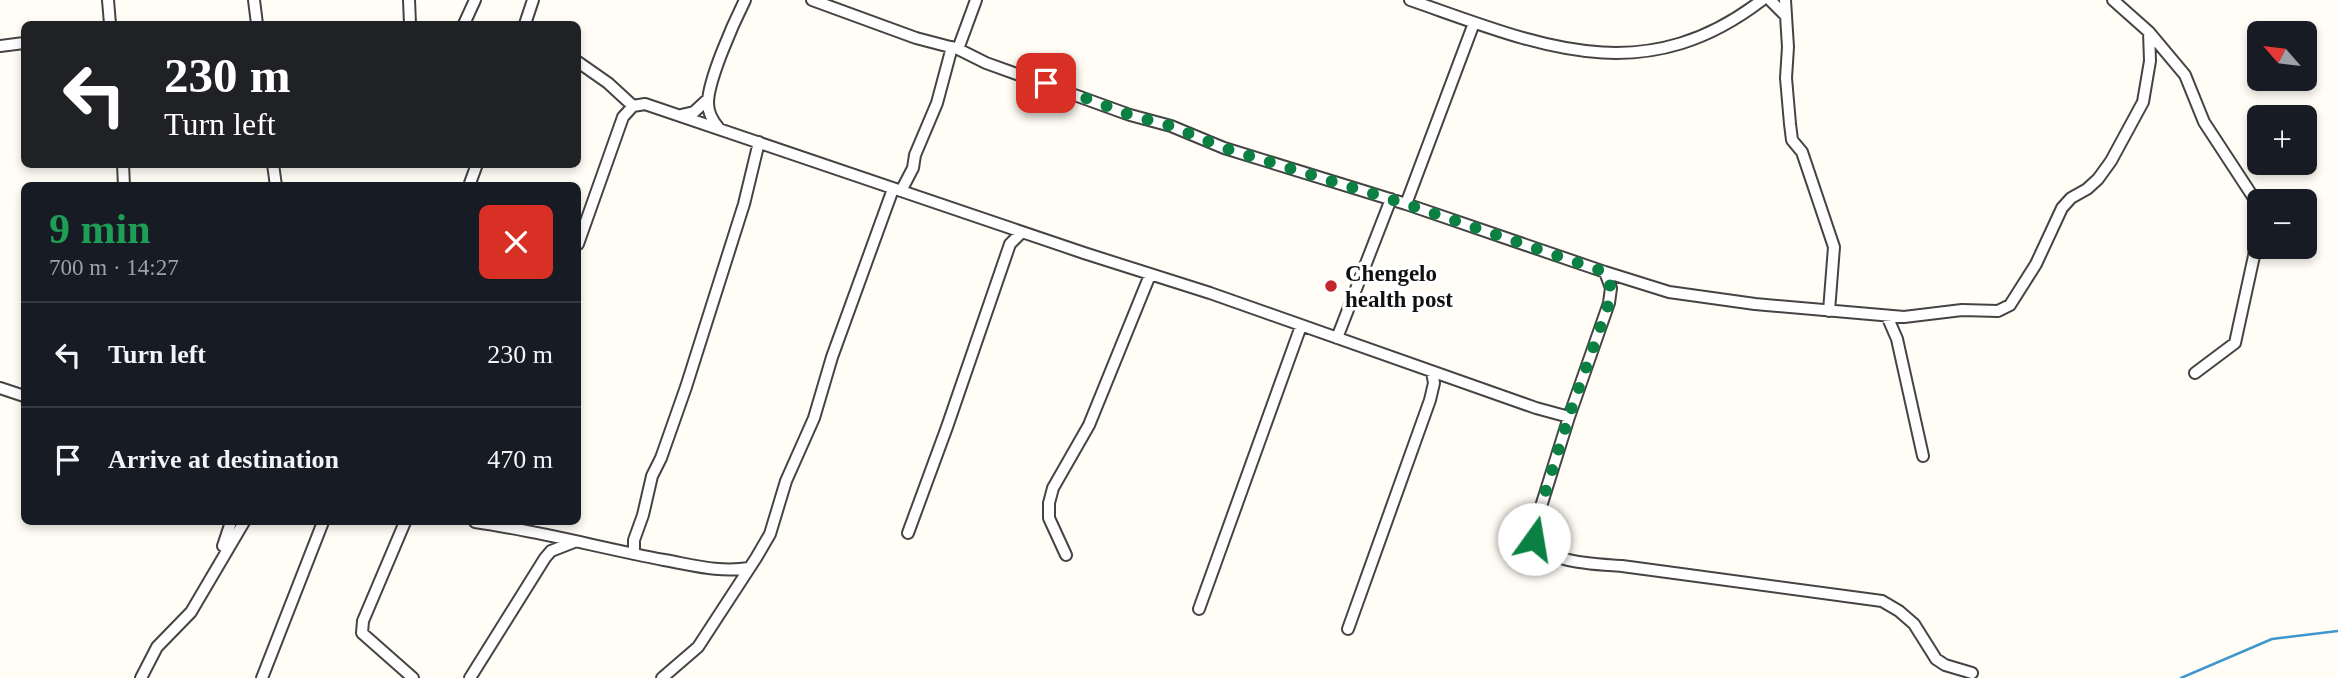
<!DOCTYPE html>
<meta charset="utf-8">
<style>
:root{--surface:#171b24;--page:#20242c;--text:#f1f3f6;--muted:#9ea1a6;--line:#363941}
body{margin:0;font-family:"Times New Roman",serif;background:var(--page);color:var(--text);height:100vh;display:flex;flex-direction:column;font-size:26px;white-space:nowrap}
*{box-sizing:border-box;margin:0}
p{font-size:23px;color:var(--muted)}
.icon{flex:none;width:38px;height:38px;fill:none;stroke:currentColor;stroke-width:2;stroke-linecap:round;stroke-linejoin:round}
.map{position:relative;flex:1;overflow:hidden}
.drawer{position:absolute;left:21px;top:182px;width:560px;height:343px;display:flex;flex-direction:column;background:var(--surface);border-radius:10px;box-shadow:0 4px 10px #0003}
.drawer>*{flex:none}
.hud{position:absolute;left:21px;top:21px;width:560px;height:147px;border-radius:10px;box-shadow:0 4px 10px #0003;background:#202124;color:#fff;overflow:hidden}
.needle{width:46px;rotate:298deg}
.buttons{position:absolute;left:2247px;top:21px;display:grid;gap:14px}
.buttons a{display:grid;place-items:center;width:70px;height:70px;border-radius:10px;background:var(--surface);box-shadow:0 4px 10px #0003;font-size:35px}
.pin{position:absolute;display:grid;place-items:center;width:60px;height:60px;color:#fff;margin:-30px;border-radius:14px;box-shadow:0 4px 10px #0006}
.me{position:absolute;width:77px;margin:-38px;rotate:13deg;stroke-linejoin:round;filter:drop-shadow(0 0 5px #0008)}
.turn{display:flex;align-items:center;gap:24px;height:147px;padding:0 28px;font-size:32px}
.turn .icon{width:91px;height:91px;stroke-width:2.5}
.turn b{display:block;font-size:49px;line-height:60px}
.round{display:grid;place-items:center;flex:none;width:74px;height:74px;border-radius:10px;background:var(--page)}
.headline{display:flex;align-items:center;justify-content:space-between;height:119px;padding:0 28px}
h1{font-size:42px;font-weight:600;line-height:52px;color:#1e9e55}
ul{padding:0;list-style:none}
li{display:flex;align-items:center;gap:21px;height:105px;padding:0 28px;border-top:2px solid var(--line)}
li div{flex:1}
li b{display:block;font-size:26px}
li em{font-style:normal}
.map>svg:first-child{display:block}
.lines{fill:none;stroke-linecap:round;stroke-linejoin:round}
.stream{stroke:#3f96cf;stroke-width:2.5}
.minor-casing{stroke:#444;stroke-width:14}
.minor{stroke:#fff;stroke-width:10}
.route{stroke:#0b8043;stroke-width:12;stroke-dasharray:0 21.6}
.poi-dot{fill:#c4262e;stroke:#fff;stroke-width:2.5}
.labels{text-anchor:middle;stroke-width:7;stroke-linejoin:round;paint-order:stroke}
.poi-label{font-size:23px;font-weight:bold;fill:#111;stroke:#fff;text-anchor:start}
</style>
<div class="map">
<svg width="2338" height="678" viewBox="0 0 2338 678">
<rect width="100%" height="100%" fill="#fffdf5"/>
<g class="lines">
<!-- stream -->
<path class="stream" d="M2181,678L2272,639L2338,631"/>
<defs>
<path id="minor" d="M108,0L110,24
M254,0L257,24
M409,0L410,24
M812,0L916,38L958,49L986,63L1130,115L1171,126L1224,148L1406,204L1605,272L1669,292L1755,304L1904,317L1962,310L1998,311L2010,305L2036,264L2062,208L2071,198L2087,189L2098,179L2111,161L2143,102L2150,61L2149,32
M1410,0C1537,44 1641,93 1762,0
M1770,0L1785,15
M1785,0L1788,47L1786,78L1790,124L1792,140L1802,152L1834,247L1829,311
M2113,0L2149,32L2185,75L2204,122L2259,206
M464,24L475,0
M525,24L533,0
M0,46L24,43
M958,49L976,0
M578,62L608,83L633,106
M681,115L694,112L708,99
M718,127C712,120 708,113 708,103C708,80 734,22 745,0
M123,164L124,186
M273,164L276,186
M469,186L477,164
M901,191L913,168L915,155L937,103L952,47
M1406,204L1474,23
M578,244L623,117L633,106L645,104L1084,253L1210,293L1536,408L1569,417
M1605,272L1611,288L1609,303L1569,417L1533,532C1536,564 1598,564 1622,566L1882,601L1899,611L1914,624L1936,659L1945,665L1972,673
M1887,316L1897,339L1923,456
M1337,338L1391,199
M2195,373L2235,343L2259,233
M0,388L24,396
M405,522L363,621L362,633L413,678
M475,522C539,531 601,548 664,560C693,565 720,573 749,568
M908,533L947,427L1010,244L1022,232
M223,546L231,522
M634,554V540L643,515L652,476L661,458L686,387L744,204L759,142
M1066,555L1049,518V503L1053,488L1089,425L1150,275
M1199,609L1301,326
M1348,629L1430,400L1434,383L1432,372
M141,678L157,647L191,612L244,522
M262,678L323,522
M470,678L545,558L551,551L574,542
M662,678L698,647L756,558L770,534L786,481L814,418L832,357L893,189"/>
</defs>
<!-- minor casing -->
<use href="#minor" class="minor-casing"/>
<!-- minor -->
<use href="#minor" class="minor"/>
</g>
<g class="lines">
<!-- route -->
<path class="route" d="M1046,83L1130,115L1171,126L1224,148L1406,204L1605,272L1611,288L1609,303L1569,416L1533,532L1534,539"/>
</g>
<!-- markers -->
<circle class="poi-dot" cx="1331" cy="286" r="7"/>
<g class="labels">
<!-- poi labels -->
<g class="poi-label">
<text x="1345" y="281">Chengelo<tspan x="1345" dy="26">health post</tspan></text>
</g>
</g>
</svg>
<div class="buttons">
<a><svg class="needle" viewBox="-14 -14 28 28"><path d="M0-13l5 13h-10z" fill="#e53935"/><path d="M0 13l5-13h-10z" fill="#9ea1a6"/></svg></a>
<a>+</a>
<a>−</a>
</div>
<div class="pin" style="left:1046px;top:83px;background:#d93025"><svg class="icon" aria-label="arrive" viewBox="0 0 24 24"><path d="M6 21V4h12l-3 4 3 4H6"/></svg></div>
<svg class="me" style="left:1534px;top:539px" viewBox="-20 -20 40 40"><circle r="19" fill="#fff"/><path d="M0-13L10 11 0 6-10 11z" fill="#0b8043"/></svg>
<div class="hud">
<div class="turn"><svg class="icon" aria-label="left" viewBox="0 0 24 24"><path d="M17 20v-9H6M10 6l-5 5 5 5"/></svg><div><b>230 m</b>Turn left</div></div>
</div>
<section class="drawer">
<div class="headline"><div><h1>9 min</h1><p>700 m · 14:27</p></div><a class="round" style="background:#d93025;color:#fff"><svg class="icon" aria-label="close" viewBox="0 0 24 24"><path d="M6 6l12 12M18 6L6 18"/></svg></a></div>
<ul>
<li><svg class="icon" aria-label="left" viewBox="0 0 24 24"><path d="M17 20v-9H6M10 6l-5 5 5 5"/></svg><div><b>Turn left</b></div><em>230 m</em></li>
<li><svg class="icon" aria-label="arrive" viewBox="0 0 24 24"><path d="M6 21V4h12l-3 4 3 4H6"/></svg><div><b>Arrive at destination</b></div><em>470 m</em></li>
</ul>
</section>
</div>
